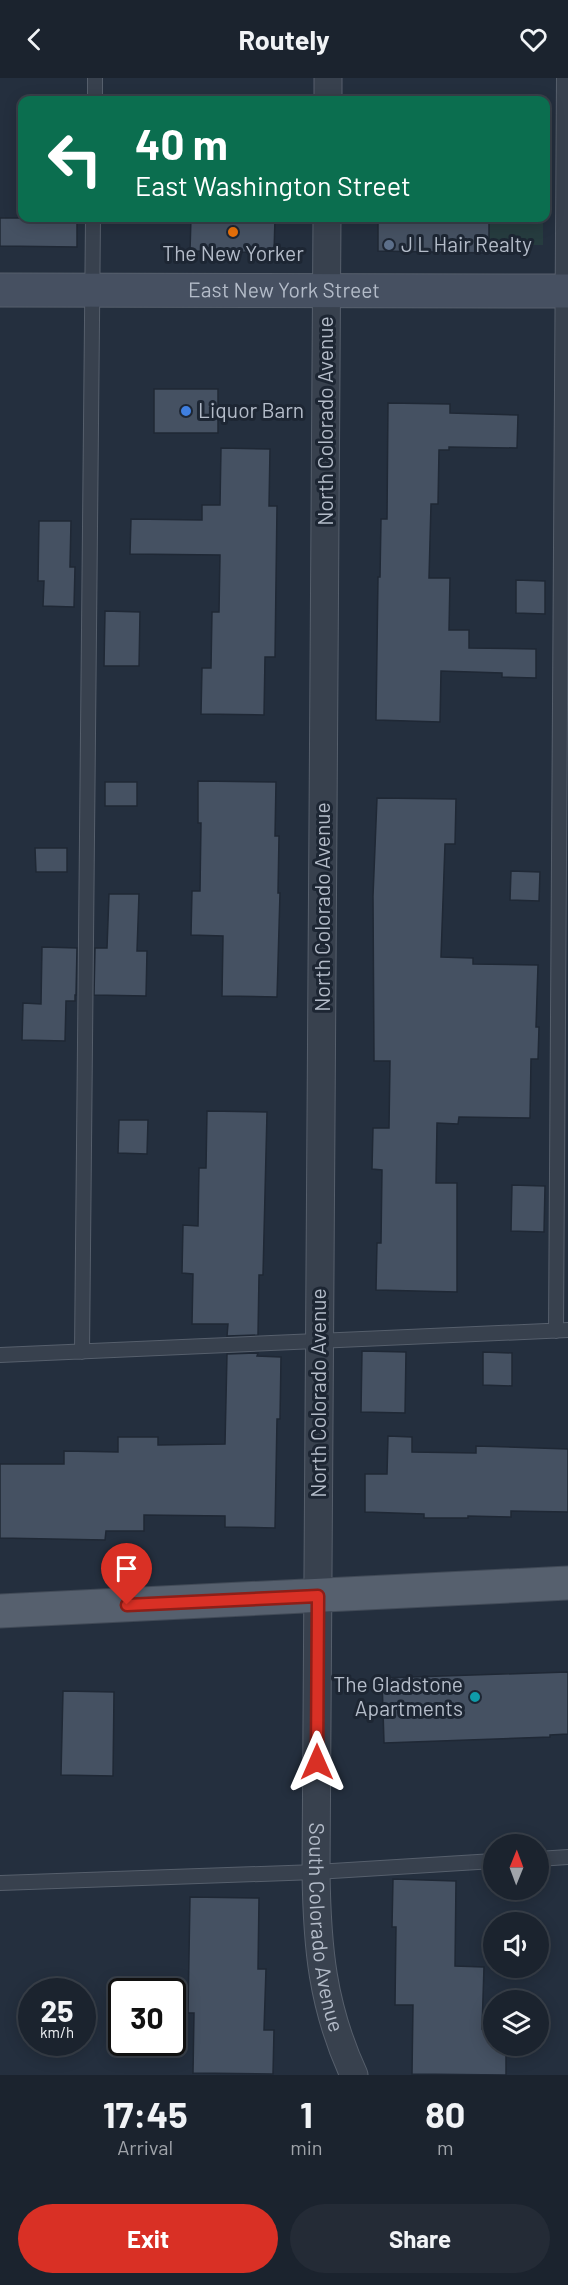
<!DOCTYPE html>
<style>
:root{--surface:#1b232e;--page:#242b36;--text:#f1f3f6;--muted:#a0a4aa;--line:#39404a;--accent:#d93025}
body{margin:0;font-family:Barlow,sans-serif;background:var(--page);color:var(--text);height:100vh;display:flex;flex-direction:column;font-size:22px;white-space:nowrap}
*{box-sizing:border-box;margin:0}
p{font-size:20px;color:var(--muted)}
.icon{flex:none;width:33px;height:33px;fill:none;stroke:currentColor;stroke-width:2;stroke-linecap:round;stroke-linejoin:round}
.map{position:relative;height:1997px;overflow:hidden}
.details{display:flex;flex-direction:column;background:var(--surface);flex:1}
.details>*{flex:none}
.banner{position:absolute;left:18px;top:18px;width:532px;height:126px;border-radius:12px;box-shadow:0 3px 15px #0003,0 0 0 2px var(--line);background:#0b6e4f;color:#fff;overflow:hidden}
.needle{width:39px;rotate:1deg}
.buttons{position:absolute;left:483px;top:1756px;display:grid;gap:12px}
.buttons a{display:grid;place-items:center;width:66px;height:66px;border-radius:50%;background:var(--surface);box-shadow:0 3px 15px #0003,0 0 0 2px var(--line);font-size:30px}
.speed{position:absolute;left:18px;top:1900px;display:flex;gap:12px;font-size:30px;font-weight:700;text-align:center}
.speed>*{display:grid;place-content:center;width:78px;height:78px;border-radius:50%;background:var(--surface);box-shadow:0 3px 15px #0003,0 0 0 2px var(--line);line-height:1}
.speed small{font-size:15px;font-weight:400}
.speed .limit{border:3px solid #111;border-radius:9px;background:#fff;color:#111}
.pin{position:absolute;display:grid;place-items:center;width:51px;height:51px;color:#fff;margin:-62px -26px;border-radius:50% 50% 50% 0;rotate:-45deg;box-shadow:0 0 6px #0007}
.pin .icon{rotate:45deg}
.me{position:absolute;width:66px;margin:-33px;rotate:0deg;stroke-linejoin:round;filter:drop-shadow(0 0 4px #0008)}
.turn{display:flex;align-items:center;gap:21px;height:126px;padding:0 18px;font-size:27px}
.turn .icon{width:78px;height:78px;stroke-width:2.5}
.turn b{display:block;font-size:42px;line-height:51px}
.eta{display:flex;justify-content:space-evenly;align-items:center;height:102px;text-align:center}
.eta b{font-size:36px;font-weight:700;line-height:42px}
.action{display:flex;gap:12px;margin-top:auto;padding:12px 18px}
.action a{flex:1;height:69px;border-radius:36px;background:var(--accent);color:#fff;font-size:24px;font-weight:700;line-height:69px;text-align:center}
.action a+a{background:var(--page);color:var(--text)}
header{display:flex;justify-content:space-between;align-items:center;height:78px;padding:0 18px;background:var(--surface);font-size:27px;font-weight:700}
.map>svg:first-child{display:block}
.green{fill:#263c3f}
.building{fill:#455162;stroke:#1f2835;stroke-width:1.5}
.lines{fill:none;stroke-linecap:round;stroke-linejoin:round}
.service-casing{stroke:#565f6c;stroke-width:16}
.minor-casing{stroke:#565f6c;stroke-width:29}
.secondary-casing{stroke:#565f6c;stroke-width:35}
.primary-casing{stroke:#414a57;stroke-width:35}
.service{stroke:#38414e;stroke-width:14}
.minor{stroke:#38414e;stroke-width:27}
.secondary{stroke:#465061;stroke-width:33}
.primary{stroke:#56606e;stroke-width:33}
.route-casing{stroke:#8d1f18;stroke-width:15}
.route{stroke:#d93025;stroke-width:10}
.food-dot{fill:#e8710a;stroke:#1d2633;stroke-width:2}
.service-dot{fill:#5c6f8a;stroke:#1d2633;stroke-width:2}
.shop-dot{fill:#3f7fe0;stroke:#1d2633;stroke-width:2}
.culture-dot{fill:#0f9aa8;stroke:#1d2633;stroke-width:2}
.labels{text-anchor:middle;stroke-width:6;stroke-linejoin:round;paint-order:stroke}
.poi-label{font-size:21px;fill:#b4bcc9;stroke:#1d2633;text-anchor:start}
.street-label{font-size:21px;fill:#b4bcc9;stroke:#1d2633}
</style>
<header><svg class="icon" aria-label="back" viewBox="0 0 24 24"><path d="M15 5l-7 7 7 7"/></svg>Routely<svg class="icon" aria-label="heart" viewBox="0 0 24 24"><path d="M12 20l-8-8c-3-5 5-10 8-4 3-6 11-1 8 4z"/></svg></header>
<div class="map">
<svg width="568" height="1997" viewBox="0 0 568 1997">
<rect width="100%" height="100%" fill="#242f3e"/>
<!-- green -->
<path class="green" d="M489,140H543V167H489Z"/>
<!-- building -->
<path class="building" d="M0,140H77V169L0,168Z
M191,140H275L274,175L190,173Z
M378,140H489V175L378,173Z
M154,311H218V355H154Z
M388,325L450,326V335L518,337L517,370L449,369V372H439L438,426H431L429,500H450L449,552H469V570L536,571V600L502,599V595L441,593L440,644L376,642L378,499H380L381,441H387Z
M221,370L270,371L269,428H277L275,579H265L264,637L201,636L202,590H211L212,534H219L220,477L130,476L131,441L202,442V427H220Z
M39,443H71L70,489H75L74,529L43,528L44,503H38Z
M516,502L545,503V536L516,535Z
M105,533L140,534L139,588H104Z
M198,703L276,704L275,758H279L278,815H280L277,919L222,918L223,858L191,857L192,813H200L201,745H198Z
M105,704H137V728H105Z
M377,720L456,721L455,766H445L441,879L473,880V886L538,887L536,949H539L538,981H531L530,1040L459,1039L458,1046L437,1045L436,1105H457V1214L376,1212L377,1165H381L382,1092L372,1091L373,1050H389L390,983H374L373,818Z
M35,770H67V794H36Z
M511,793L540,794L539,823L510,822Z
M109,816H139L137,873H147L146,918L94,917L95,870H107Z
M42,869L77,870L76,917H75V923H66L65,963L22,962L23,925L41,926Z
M207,1033L267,1034L263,1197H259L258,1257L227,1258L228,1246H192L193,1196L182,1195L183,1147L198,1148L199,1090H206Z
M119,1042H148L147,1076L118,1075Z
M512,1107L545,1108L544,1154L511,1153Z
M362,1273L406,1274L405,1335L361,1334Z
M483,1274L512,1275V1308L483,1307Z
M258,1275L257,1278L281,1279L280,1341H277L275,1450L225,1449V1438L144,1437V1453H106L105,1462L0,1460V1386H64V1373L118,1374V1359H158V1367L225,1366L227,1276Z
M388,1358L412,1359V1374L476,1375V1368L568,1371V1434L511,1433V1439L468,1438V1440H424V1436L365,1434V1396H387Z
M568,1594V1656L550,1657V1659L384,1665L382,1600Z
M63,1613L114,1614L113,1698L61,1697Z
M393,1801L456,1803L455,1888L484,1889L482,1951H494V1968H506V1997L412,1996L413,1927H395L396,1849H392Z
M190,1819L259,1820L258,1891H266L264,1952H274L273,1996L193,1995L194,1935H188Z"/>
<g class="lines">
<defs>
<path id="service" d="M95,22V0
M556,1253L564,0
M82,1274L93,140
M0,1277L568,1252
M538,1781L568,1779
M0,1805L316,1794L494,1783"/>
<g id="minor">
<path d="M328,22V0"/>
<path id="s1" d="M327,140L316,1794C317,1868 322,1928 354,1997"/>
</g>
<g id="secondary">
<path id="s2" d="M0,212L568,213"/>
</g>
<path id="primary" d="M0,1533L568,1505"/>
</defs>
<!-- service casing -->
<use href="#service" class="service-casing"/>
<!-- minor casing -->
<use href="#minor" class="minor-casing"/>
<!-- secondary casing -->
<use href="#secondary" class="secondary-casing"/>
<!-- primary casing -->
<use href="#primary" class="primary-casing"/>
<!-- service -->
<use href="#service" class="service"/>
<!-- minor -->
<use href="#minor" class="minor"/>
<!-- secondary -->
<use href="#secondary" class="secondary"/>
<!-- primary -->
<use href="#primary" class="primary"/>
</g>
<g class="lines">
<defs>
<path id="route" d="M127,1527L318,1518L317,1684"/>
</defs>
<!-- route casing -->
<use href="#route" class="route-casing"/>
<!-- route -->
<use href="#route" class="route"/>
</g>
<!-- markers -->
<circle class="food-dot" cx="233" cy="154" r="6"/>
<circle class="service-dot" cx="389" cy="167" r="6"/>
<circle class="shop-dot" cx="186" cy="333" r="6"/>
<circle class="culture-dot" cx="475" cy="1619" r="6"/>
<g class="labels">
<!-- poi labels -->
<g class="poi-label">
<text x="401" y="174">J L Hair Realty</text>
<text x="233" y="183" text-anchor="middle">The New Yorker</text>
<text x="198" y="340">Liquor Barn</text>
<text x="463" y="1614" text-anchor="end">The Gladstone<tspan x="463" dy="24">Apartments</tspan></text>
</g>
<!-- street labels -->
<g class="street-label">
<text dy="7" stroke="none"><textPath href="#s2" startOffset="284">East New York Street</textPath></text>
<text transform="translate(326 343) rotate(-90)" y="7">North Colorado Avenue</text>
<text transform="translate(323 829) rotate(-90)" y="7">North Colorado Avenue</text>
<text transform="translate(319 1315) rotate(-90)" y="7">North Colorado Avenue</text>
<text dy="7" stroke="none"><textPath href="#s1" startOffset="1710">South Colorado Avenue</textPath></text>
</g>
</g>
</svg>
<div class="buttons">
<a><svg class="needle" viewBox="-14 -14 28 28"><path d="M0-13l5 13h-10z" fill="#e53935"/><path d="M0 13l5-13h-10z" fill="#a0a4aa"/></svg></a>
<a><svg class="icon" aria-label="sound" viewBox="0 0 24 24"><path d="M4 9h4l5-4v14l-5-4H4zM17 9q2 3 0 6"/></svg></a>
<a><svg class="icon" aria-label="layers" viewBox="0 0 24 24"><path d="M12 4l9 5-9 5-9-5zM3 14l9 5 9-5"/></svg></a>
</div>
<div class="speed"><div>25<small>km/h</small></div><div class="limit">30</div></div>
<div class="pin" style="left:127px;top:1527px;background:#d93025"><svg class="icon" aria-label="arrive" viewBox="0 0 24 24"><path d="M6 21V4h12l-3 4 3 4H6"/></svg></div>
<svg class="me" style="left:317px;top:1684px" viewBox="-20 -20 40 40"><path d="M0-17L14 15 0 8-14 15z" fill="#d93025" stroke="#fff" stroke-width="4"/></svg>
<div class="banner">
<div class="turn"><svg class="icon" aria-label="left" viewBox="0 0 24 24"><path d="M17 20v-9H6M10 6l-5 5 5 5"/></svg><div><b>40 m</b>East Washington Street</div></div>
</div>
</div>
<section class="details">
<div class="eta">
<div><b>17:45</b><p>Arrival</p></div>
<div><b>1</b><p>min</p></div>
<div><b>80</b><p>m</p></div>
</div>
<div class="action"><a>Exit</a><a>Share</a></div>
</section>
